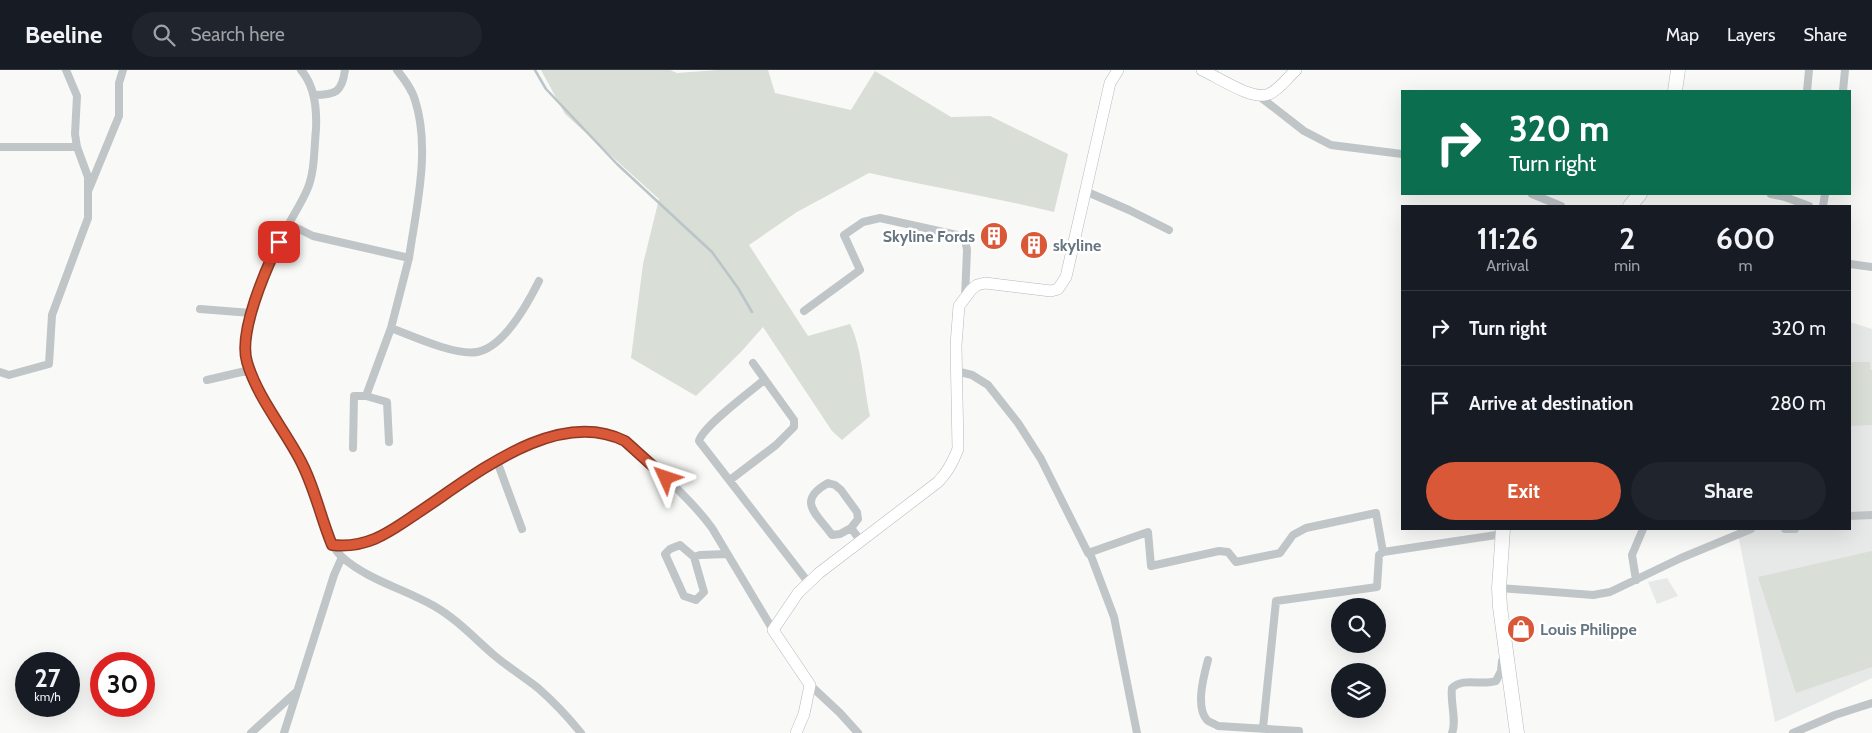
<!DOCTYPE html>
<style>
:root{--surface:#171b24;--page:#20242c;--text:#f1f3f6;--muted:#9ea1a6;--line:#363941;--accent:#d95837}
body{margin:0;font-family:Cabin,sans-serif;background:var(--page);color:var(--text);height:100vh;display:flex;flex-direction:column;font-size:19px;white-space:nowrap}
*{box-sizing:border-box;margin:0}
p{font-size:16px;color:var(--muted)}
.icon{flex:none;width:28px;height:28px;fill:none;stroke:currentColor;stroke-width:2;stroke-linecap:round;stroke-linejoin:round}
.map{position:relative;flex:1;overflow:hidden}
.drawer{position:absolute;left:1401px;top:135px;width:450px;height:325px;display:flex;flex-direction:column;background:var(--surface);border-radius:0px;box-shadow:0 5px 20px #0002}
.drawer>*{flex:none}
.hud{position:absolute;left:1401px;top:20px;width:450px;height:105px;border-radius:0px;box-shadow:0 5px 20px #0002;background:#0b6e4f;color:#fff;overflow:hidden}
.buttons{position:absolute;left:1331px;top:528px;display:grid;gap:10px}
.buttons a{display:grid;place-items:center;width:55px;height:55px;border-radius:50%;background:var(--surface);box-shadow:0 5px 20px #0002;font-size:25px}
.speed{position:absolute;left:15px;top:582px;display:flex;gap:10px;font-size:25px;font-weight:700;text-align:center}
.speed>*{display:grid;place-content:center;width:65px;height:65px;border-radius:50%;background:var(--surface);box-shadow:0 5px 20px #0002;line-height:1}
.speed small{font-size:12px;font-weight:400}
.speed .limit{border:8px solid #d22;background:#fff;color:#111}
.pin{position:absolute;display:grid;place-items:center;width:42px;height:42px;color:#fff;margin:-21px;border-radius:10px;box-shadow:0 2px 8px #0006}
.me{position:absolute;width:55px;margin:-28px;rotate:312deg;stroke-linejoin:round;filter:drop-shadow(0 0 4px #0008)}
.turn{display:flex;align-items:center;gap:18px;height:105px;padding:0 25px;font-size:22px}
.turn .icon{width:65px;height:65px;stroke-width:2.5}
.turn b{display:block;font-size:35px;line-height:42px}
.eta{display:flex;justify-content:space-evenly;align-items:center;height:85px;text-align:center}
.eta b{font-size:30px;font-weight:700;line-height:35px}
.primary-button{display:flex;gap:10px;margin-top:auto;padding:10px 25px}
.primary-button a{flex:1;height:58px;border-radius:30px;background:var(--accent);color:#fff;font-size:20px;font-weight:700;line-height:58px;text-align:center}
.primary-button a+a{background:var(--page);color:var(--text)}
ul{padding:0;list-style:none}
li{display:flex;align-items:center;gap:15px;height:75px;padding:0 25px;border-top:1px solid var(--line)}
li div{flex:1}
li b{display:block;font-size:19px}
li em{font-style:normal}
header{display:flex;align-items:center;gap:30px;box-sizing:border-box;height:70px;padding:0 25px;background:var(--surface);border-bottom:1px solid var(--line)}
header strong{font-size:24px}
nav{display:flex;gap:28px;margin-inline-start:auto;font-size:18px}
.search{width:350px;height:45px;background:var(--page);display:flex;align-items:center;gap:12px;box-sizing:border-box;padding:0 18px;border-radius:28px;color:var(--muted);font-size:19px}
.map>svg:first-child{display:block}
.built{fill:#e7e8e8}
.green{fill:#d9ded6}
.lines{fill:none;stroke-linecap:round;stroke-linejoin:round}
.stream{stroke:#b9c5c9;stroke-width:2.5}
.secondary-casing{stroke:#b3b9bd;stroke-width:12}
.trunk-casing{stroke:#b4b8bb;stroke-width:15}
.minor{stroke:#c0c5c8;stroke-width:8}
.secondary{stroke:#fff;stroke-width:11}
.trunk{stroke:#fff;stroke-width:14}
.route-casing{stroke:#8d3924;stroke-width:12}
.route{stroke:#d95837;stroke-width:9}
.labels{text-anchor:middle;stroke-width:5;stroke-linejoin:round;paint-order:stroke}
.poi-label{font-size:16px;font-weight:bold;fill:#667580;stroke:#fff;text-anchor:start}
</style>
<header>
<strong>Beeline</strong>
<div class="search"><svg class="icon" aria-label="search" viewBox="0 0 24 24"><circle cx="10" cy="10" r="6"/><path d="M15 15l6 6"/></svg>Search here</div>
<nav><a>Map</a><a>Layers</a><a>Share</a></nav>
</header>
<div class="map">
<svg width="1872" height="663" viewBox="0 0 1872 663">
<rect width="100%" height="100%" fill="#f9f9f7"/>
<!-- built -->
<path class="built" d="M1850,252L1872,259V608L1775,652L1737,459H1850Z
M1667,508L1678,526L1657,534L1648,512Z"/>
<!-- green -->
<path class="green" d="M541,0H670L677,3L718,0H768L775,23L851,40L875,1L951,47L990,46L1068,84L1054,142C993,127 931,117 869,103L797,142L749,175L808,266L850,254C862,277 864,319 870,346L842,370L832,361L763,257L741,282L696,326L631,288L643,194L659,129L565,44Z
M1850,292H1870V300H1872V355L1850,356Z
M1872,481V597L1796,623L1758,507Z"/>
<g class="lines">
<!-- stream -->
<path class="stream" d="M535,0L546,19L617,94L712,182L738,218L752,242"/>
<defs>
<path id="secondary" d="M1202,0C1218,7 1252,31 1269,24C1280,19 1287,8 1296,0
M796,663L804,644L810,615L773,560L798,523L819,503L938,412C948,402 953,392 958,379L956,275L959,236L971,220L977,215L985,213L1051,221L1058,219L1066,207L1110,13L1118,0"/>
<path id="trunk" d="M1675,21L1678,0
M1630,136L1640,124
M1503,459L1499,518L1500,537L1517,663"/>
</defs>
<!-- secondary casing -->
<use href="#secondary" class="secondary-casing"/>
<!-- trunk casing -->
<use href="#trunk" class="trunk-casing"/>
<!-- minor -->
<path class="minor" d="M301,0C315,16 317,38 316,59C314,79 315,102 307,120C301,134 292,147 285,161C269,191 255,224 248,257C246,268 243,280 246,290C257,334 295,372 311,415C320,439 323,469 342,487C368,510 404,519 434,536C457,549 475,569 495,586C508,597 524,607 538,618C554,632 568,647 581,663
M397,0C404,9 412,19 415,30C431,79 416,139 409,188
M1807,21L1809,0
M1843,21L1845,0
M314,25C336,25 342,22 345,0
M1259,26L1304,61L1331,75L1402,84
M0,77H77
M89,119L119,46V13L123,0
M1085,121L1129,140L1169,160
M1532,124L1561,136
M1771,124L1785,127L1809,136
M1823,136L1825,124
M289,154L313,166L409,188L391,258C412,266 456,286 477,282C504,277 528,233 539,211
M1850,194L1872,197
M200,239L251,243
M804,241L860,200L844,165L863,152L880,148L957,165L965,169L967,180L965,228
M956,301L972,305L988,315L1018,353L1041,389L1088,483L1091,486L1114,547L1137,663
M0,302L9,305L49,294L52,245L88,148V107L77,77L75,64L77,26L66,0
M207,310L250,300
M764,310C751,321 702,357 699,371L808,512
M389,372L387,332L366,326L391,258
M353,378L354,326H366
M497,391L522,459
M730,410L776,375L794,357V350L753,293
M1850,446L1872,445
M851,458L858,449L857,442L841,420L835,415L828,413C796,431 816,443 832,465L840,464L851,458L860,470
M1785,459H1795
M332,475C368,479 389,462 418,442C469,408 556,340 620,368C633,374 646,390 657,400C677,418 696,436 712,458L773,560
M680,475L694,487L704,522L696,530L684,526L665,484L670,479Z
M1088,483L1148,462L1151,496L1219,481L1228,482L1236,492L1280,483L1293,465L1306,458L1376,443L1383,482
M694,487L700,485L727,484
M1636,510L1632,485L1643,459
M1499,518L1593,525L1610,522L1681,488L1751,459
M1208,590C1204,605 1195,637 1207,650C1209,652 1215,654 1218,656L1299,661V663
M810,615L840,643L858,663
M1263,658L1276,531L1377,517L1379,485L1383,482L1503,464
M251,663L295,623
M284,663L334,505L342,487
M1452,663C1457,652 1450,631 1452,618C1463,607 1482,616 1496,611L1501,601L1502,591
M1793,663L1835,645L1872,633"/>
<!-- secondary -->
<use href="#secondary" class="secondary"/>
<!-- trunk -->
<use href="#trunk" class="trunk"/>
</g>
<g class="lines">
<defs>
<path id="route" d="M279,172C266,199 238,262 247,292C257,326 281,355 298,386C314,414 320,446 332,475C370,479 392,460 422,440C476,404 557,337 625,371L666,408"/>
</defs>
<!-- route casing -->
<use href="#route" class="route-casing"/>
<!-- route -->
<use href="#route" class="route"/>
</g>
<!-- icons -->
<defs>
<symbol id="building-disc" viewBox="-11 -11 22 22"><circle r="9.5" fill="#d95837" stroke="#fff"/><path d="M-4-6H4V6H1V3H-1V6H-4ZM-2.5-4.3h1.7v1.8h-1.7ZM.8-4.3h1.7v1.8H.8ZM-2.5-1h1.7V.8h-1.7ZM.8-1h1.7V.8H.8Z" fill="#fff"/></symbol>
<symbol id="shop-disc" viewBox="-11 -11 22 22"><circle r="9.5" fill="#d95837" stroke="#fff"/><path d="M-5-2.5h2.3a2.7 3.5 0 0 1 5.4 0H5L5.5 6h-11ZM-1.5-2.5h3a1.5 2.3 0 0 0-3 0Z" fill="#fff"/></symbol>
</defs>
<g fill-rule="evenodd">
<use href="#building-disc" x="978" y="150" width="32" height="32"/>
<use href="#building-disc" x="1018" y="159" width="32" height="32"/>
<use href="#shop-disc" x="1505" y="543" width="32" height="32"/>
</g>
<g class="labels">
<!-- poi labels -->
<g class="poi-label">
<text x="975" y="172" text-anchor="end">Skyline Fords</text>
<text x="1053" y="181">skyline</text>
<text x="1540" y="565">Louis Philippe</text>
</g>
</g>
</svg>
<div class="buttons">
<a><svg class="icon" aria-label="search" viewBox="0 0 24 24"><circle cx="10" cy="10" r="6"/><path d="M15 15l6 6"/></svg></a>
<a><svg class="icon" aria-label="layers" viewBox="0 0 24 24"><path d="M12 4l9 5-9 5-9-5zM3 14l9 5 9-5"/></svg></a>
</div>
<div class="speed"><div>27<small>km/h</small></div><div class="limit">30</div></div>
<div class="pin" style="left:279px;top:172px;background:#d93025"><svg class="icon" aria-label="arrive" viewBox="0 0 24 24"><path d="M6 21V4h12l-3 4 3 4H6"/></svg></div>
<svg class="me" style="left:666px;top:408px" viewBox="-20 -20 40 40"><path d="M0-17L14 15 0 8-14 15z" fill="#d95837" stroke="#fff" stroke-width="4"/></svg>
<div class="hud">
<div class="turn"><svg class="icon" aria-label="right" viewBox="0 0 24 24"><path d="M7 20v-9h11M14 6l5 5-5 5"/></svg><div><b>320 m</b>Turn right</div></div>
</div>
<section class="drawer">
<div class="eta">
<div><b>11:26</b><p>Arrival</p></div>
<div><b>2</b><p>min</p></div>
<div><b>600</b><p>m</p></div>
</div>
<ul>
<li><svg class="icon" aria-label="right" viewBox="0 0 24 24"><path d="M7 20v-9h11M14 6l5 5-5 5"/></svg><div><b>Turn right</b></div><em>320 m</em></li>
<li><svg class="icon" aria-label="arrive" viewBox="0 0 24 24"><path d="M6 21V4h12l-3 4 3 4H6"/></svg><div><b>Arrive at destination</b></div><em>280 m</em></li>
</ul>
<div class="primary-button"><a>Exit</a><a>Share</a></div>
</section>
</div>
